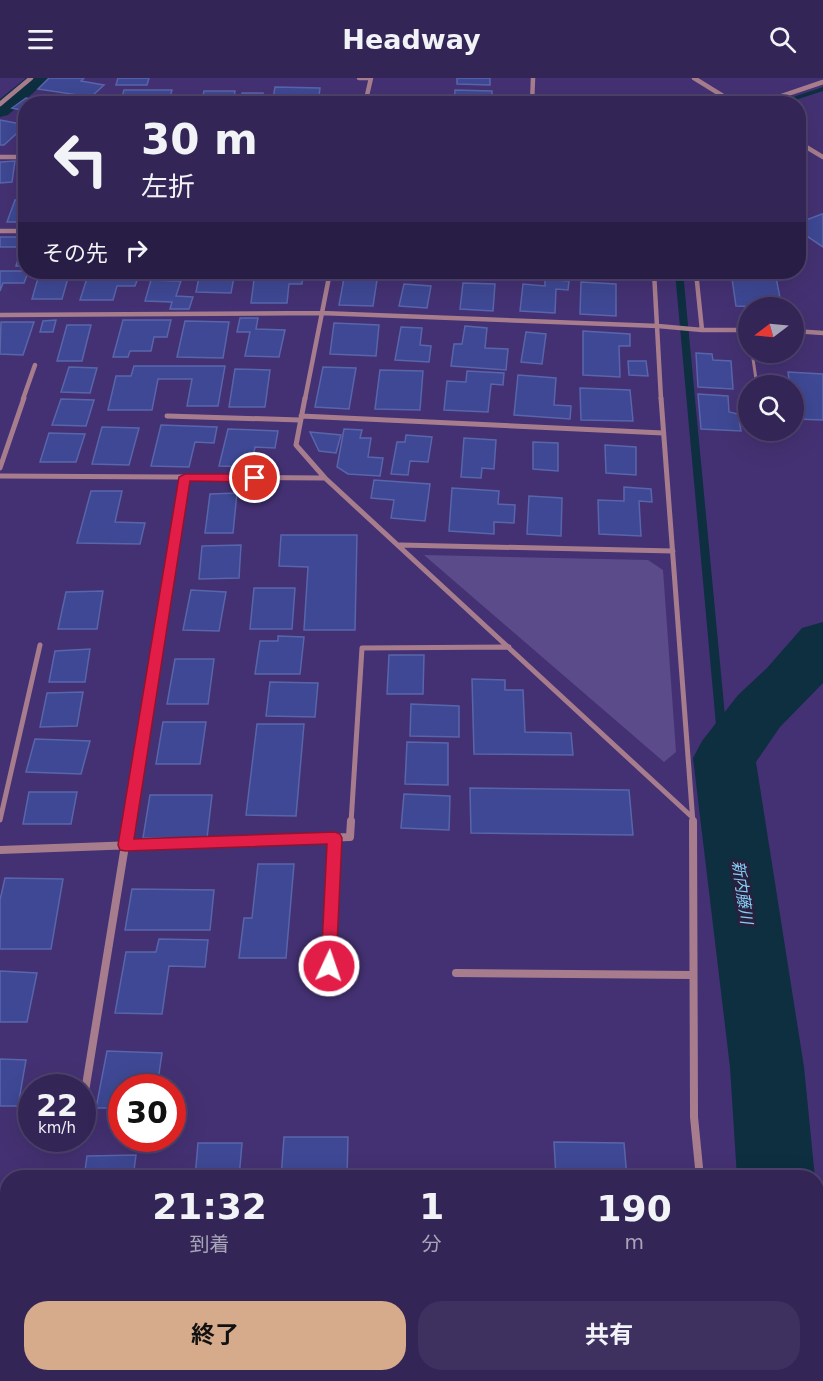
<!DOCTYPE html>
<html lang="ja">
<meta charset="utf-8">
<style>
:root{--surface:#332556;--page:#3e3160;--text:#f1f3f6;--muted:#a9a5b9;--line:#4e426c;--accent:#d6ab8b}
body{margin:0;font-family:"DejaVu Sans","Noto Sans JP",sans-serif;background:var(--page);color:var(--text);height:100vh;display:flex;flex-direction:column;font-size:22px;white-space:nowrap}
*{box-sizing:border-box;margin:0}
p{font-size:20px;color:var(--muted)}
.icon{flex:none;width:33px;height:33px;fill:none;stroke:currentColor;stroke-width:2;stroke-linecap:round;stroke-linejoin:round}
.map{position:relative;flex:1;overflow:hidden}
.details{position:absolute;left:0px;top:1092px;width:824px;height:212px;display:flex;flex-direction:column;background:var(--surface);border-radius:24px 24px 0 0;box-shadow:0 6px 24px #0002,0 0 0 2px var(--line)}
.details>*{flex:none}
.top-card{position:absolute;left:18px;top:18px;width:788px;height:183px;border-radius:24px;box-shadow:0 6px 24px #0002,0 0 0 2px var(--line);background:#332556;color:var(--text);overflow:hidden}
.needle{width:39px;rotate:254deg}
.tools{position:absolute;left:738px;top:219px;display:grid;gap:12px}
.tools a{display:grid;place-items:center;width:66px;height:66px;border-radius:50%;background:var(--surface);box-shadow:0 6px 24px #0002,0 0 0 2px var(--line);font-size:30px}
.speed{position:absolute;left:18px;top:996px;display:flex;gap:12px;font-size:30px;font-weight:700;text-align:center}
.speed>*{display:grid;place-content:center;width:78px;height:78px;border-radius:50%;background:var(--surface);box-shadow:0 6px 24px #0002,0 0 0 2px var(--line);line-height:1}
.speed small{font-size:15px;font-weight:400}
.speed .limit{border:9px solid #d22;background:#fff;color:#111}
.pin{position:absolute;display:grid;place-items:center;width:51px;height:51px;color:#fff;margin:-26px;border:3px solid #fff;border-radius:50%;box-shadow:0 2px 6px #0007}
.me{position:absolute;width:66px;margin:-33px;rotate:3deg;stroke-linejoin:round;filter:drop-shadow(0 0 4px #0008)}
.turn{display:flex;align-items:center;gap:21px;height:126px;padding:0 24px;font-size:27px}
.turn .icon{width:78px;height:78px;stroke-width:2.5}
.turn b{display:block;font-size:42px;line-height:51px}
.then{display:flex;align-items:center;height:57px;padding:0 24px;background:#0003;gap:12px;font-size:22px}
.eta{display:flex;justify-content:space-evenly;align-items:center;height:102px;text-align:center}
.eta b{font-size:36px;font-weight:700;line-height:42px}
.cta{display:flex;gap:12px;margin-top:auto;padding:12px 24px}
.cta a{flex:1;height:69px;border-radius:24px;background:var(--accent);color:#111;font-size:24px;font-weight:700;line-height:69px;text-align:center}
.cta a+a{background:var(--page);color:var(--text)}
header{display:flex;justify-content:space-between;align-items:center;height:78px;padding:0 24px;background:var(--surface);font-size:27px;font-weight:700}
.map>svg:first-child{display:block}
.green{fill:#5c4b8b}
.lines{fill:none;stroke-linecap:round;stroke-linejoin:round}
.stream{fill:#0d2f40;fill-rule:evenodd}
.canal{fill:#0d2f40;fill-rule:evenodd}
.river{fill:#0d2f40;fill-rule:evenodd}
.building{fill:#3e4894;stroke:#5965aa;stroke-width:1.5}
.service{stroke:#a77d8d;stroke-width:3}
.minor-far2{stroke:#a77d8d;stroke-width:4.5}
.minor-far1{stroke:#a77d8d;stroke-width:5}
.minor{stroke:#a77d8d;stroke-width:8}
.route{fill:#e11d48;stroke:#92132f;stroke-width:1.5}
.labels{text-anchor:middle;stroke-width:6;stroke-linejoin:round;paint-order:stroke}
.water-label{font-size:16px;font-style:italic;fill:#87cff8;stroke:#28213e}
</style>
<header><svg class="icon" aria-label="menu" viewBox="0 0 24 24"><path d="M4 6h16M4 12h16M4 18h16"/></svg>Headway<svg class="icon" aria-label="search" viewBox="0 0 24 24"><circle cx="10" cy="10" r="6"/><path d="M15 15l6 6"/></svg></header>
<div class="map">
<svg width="823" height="1303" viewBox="0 0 823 1303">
<rect width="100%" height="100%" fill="#443173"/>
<!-- green -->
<path class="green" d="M424,477L648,482L663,492L676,674L664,684Z"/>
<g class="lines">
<!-- stream -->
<path class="stream" d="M823,9V13L783,26H772Z
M675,194H683L729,680L728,683H720L719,680Z"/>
<!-- canal -->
<path class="canal" d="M26,0H50L8,37L0,39V21Z"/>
<!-- river -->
<path class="river" d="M823,544V605L780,649L756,684L804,989L815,1100H737L730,989L693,680L702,663L738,617L767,590L802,550Z
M816,1261L823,1264V1303H756L755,1296H816Z"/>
</g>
<!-- building -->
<path class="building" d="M49,0H84L81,3L104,7L91,19L38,11Z
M118,0H149L147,7H116Z
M457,0H490V7L457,6Z
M275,9L320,10L318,26H272Z
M124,12H172L168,26H120Z
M455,12L492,13V26H454Z
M204,13H235L233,26H201Z
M242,15H263L262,26H241Z
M26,20L46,25L26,26V33L12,30Z
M0,42L26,47L4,67H0Z
M15,83L12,104L0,105V84Z
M15,122H26V144H7Z
M822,136H823V169L798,152V145Z
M0,159H22L18,169H0Z
M24,162L26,188H16Z
M0,193H26L28,194L24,205H3L0,213Z
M89,194H140L135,208H117L113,222H80Z
M200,194H235L231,215L196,214Z
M255,194H303L302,206H289L287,225H251Z
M527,194H560V199L527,197Z
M576,194H608V202L575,200Z
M731,194H775L782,230L736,228Z
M38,200H68L62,221H32Z
M344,200L377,202L373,228L339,227Z
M545,201L569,203L568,212L556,211L555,235L520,233L523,206L545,208Z
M151,202L181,203L176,218L193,219L189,231H170L172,224L145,223Z
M581,204L616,206V238L580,236Z
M463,205L495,206L493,233L460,231Z
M404,206L431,208L427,230L399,228Z
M240,240H258L256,251L285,252L279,279L245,278L250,254H237Z
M56,242L53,254H40L43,243Z
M123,242H171L167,259H154L151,273H130L128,279H113Z
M185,243L229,244L223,280L177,279Z
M1,244H34L23,277L0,276Z
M334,245L379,247L376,278L330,276Z
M67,247H91L82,283H57Z
M465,248L487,250L485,270L508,271L506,292L451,288L454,266H462Z
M401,249L422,250L420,267L431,268L429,284L395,282Z
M583,253L630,256V268H619L620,299L583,297Z
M526,254L546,256L542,286L521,284Z
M696,275L712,276L713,282L731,283L733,311L698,309Z
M628,283H646L648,298L629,297Z
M134,288H225L218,328H187L192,301H158L152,332H108L116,298H131Z
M69,289L97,290L90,315L61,314Z
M323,289L356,290L349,331L315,329Z
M235,291L270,292L265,329H229Z
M380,292L423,293L420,332L375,331Z
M467,293L504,295L503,307L491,306L488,334L444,332L447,303L466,304Z
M788,294L823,296V342L795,341L794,308H790Z
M518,297L556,300L554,327L571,328L570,341L514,337Z
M580,310L630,312L633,343L581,342Z
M698,316L728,318L729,334L738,336L741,353L701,351Z
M61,321L94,322L86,348L52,347Z
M161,347L217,349L214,365L195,364L189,389L151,388Z
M102,349L139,350L129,387L92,386Z
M228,351L278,353L275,370L255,369L251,389L219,388Z
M344,351L362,352L360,360H371L368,379L383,380L380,398L348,396L337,389Z
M310,354L341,357L336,375L319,373Z
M49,355L85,356L76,384H40Z
M406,357L432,359L428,384L410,383L408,397L391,396L397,364H405Z
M464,360L496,362L494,391L482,390L481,400L461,399Z
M533,364L558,365V393L533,391Z
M605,367L636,369V397L606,395Z
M374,402L430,406L425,443L391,440L394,422L371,420Z
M624,409L651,411L652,424L639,423L641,458L599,456L598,422L624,423Z
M452,410L499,413L498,426L515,427L514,445L494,444V456L449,453Z
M91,413H122L115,444L145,445L140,466L77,465Z
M237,415L233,455H205L210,416Z
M529,418L562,420L561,458L527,456Z
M281,457H357L355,552H304L308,489L279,488Z
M241,467L239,500L199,501L202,468Z
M254,510H295L292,551H250Z
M191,512L226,514L219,553L183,552Z
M103,513L97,551H58L66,514Z
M278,558L304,559L300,596H255L260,563H278Z
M90,571L85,604H49L55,573Z
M389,577H424L423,616H387Z
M175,581H214L208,626H167Z
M472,601L505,602V612H523L525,654L571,655L573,677L474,676Z
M270,604L318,605L315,639L266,638Z
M83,614L77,648L40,649L47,615Z
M411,626L459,628V659L410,658Z
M163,644H206L200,686H156Z
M257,646H304L296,738L246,737Z
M35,661L90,663L81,696L26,694Z
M407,664L448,665V707L405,706Z
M470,710L629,712L633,757L471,755Z
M29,714H77L71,746H23Z
M404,716L450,718L449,752L401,750Z
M150,717H212L207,760H143Z
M258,786H294L286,880H239L244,840H252Z
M5,800L63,801L51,871H0V822Z
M132,811L214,812L210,852H125Z
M159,861L208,862L205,889L169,888L162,936L115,935L126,874H156Z
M0,893L37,895L27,944H0Z
M107,973L162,975L157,1010H122V1030H96Z
M0,981L26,982L18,1028H0Z
M284,1059H348L347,1100H281Z
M554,1064L624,1065L627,1100H556Z
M198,1065H242L239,1100H195Z
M136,1077L133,1100H84L87,1078Z
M0,1107H8V1249L0,1291Z
M268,1296H340L339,1303H267Z"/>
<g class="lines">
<!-- service -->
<path class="service" d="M752,274L757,308"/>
<!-- minor-far2 -->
<path class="minor-far2" d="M359,0H371
M694,0L736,26
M0,26L31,0
M365,26L371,0
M532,26L533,0
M758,26L823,4
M798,64L823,79
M0,79H26
M0,153H26
M654,194L661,321
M696,194L702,252
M0,237L321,235L658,248L702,252H748
M794,253L823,255
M23,321L35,287
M305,321L330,194"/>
<!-- minor-far1 -->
<path class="minor-far1" d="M305,320L296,367L325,400L692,739
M661,320L693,745
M167,338L300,342
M301,338L663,355
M0,390L24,320
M0,398L325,400
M400,467L673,473
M0,742L40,567
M129,745L185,399
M351,745L362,570L509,569"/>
<!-- minor -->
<path class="minor" d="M693,743L694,1039L700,1100
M0,772L350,759L351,743
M329,888L335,760
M456,895L693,897
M82,1032L129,743
M718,1296L719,1303"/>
</g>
<!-- route -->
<path class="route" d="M185,396H255L260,400L255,404L190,403L134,761L335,754L340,756L342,760L336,888L334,893L329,895L323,893L321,888L327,766L126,773L120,772L118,767L179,399Z"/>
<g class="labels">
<!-- water labels -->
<g class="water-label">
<text transform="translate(743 814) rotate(82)" y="6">新内藤川</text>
</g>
</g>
</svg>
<div class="tools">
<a><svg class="needle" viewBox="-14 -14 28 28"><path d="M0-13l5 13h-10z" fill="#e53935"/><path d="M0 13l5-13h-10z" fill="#a9a5b9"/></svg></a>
<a><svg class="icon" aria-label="search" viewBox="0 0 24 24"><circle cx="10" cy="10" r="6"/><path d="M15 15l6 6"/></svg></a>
</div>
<div class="speed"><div>22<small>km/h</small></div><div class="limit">30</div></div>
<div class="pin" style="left:255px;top:400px;background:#d93025"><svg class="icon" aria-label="arrive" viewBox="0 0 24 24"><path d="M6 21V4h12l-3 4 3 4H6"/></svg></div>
<svg class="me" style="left:329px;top:888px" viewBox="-20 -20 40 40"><circle r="17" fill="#e11d48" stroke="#fff" stroke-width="3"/><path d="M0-11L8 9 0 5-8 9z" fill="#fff"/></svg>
<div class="top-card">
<div class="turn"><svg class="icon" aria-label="left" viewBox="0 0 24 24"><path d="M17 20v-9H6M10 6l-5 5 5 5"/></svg><div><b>30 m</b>左折</div></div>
<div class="then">その先<svg class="icon" aria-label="right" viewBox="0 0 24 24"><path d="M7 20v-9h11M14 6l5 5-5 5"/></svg></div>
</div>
<section class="details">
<div class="eta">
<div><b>21:32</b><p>到着</p></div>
<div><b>1</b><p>分</p></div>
<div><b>190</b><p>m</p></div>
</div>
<div class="cta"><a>終了</a><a>共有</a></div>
</section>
</div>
